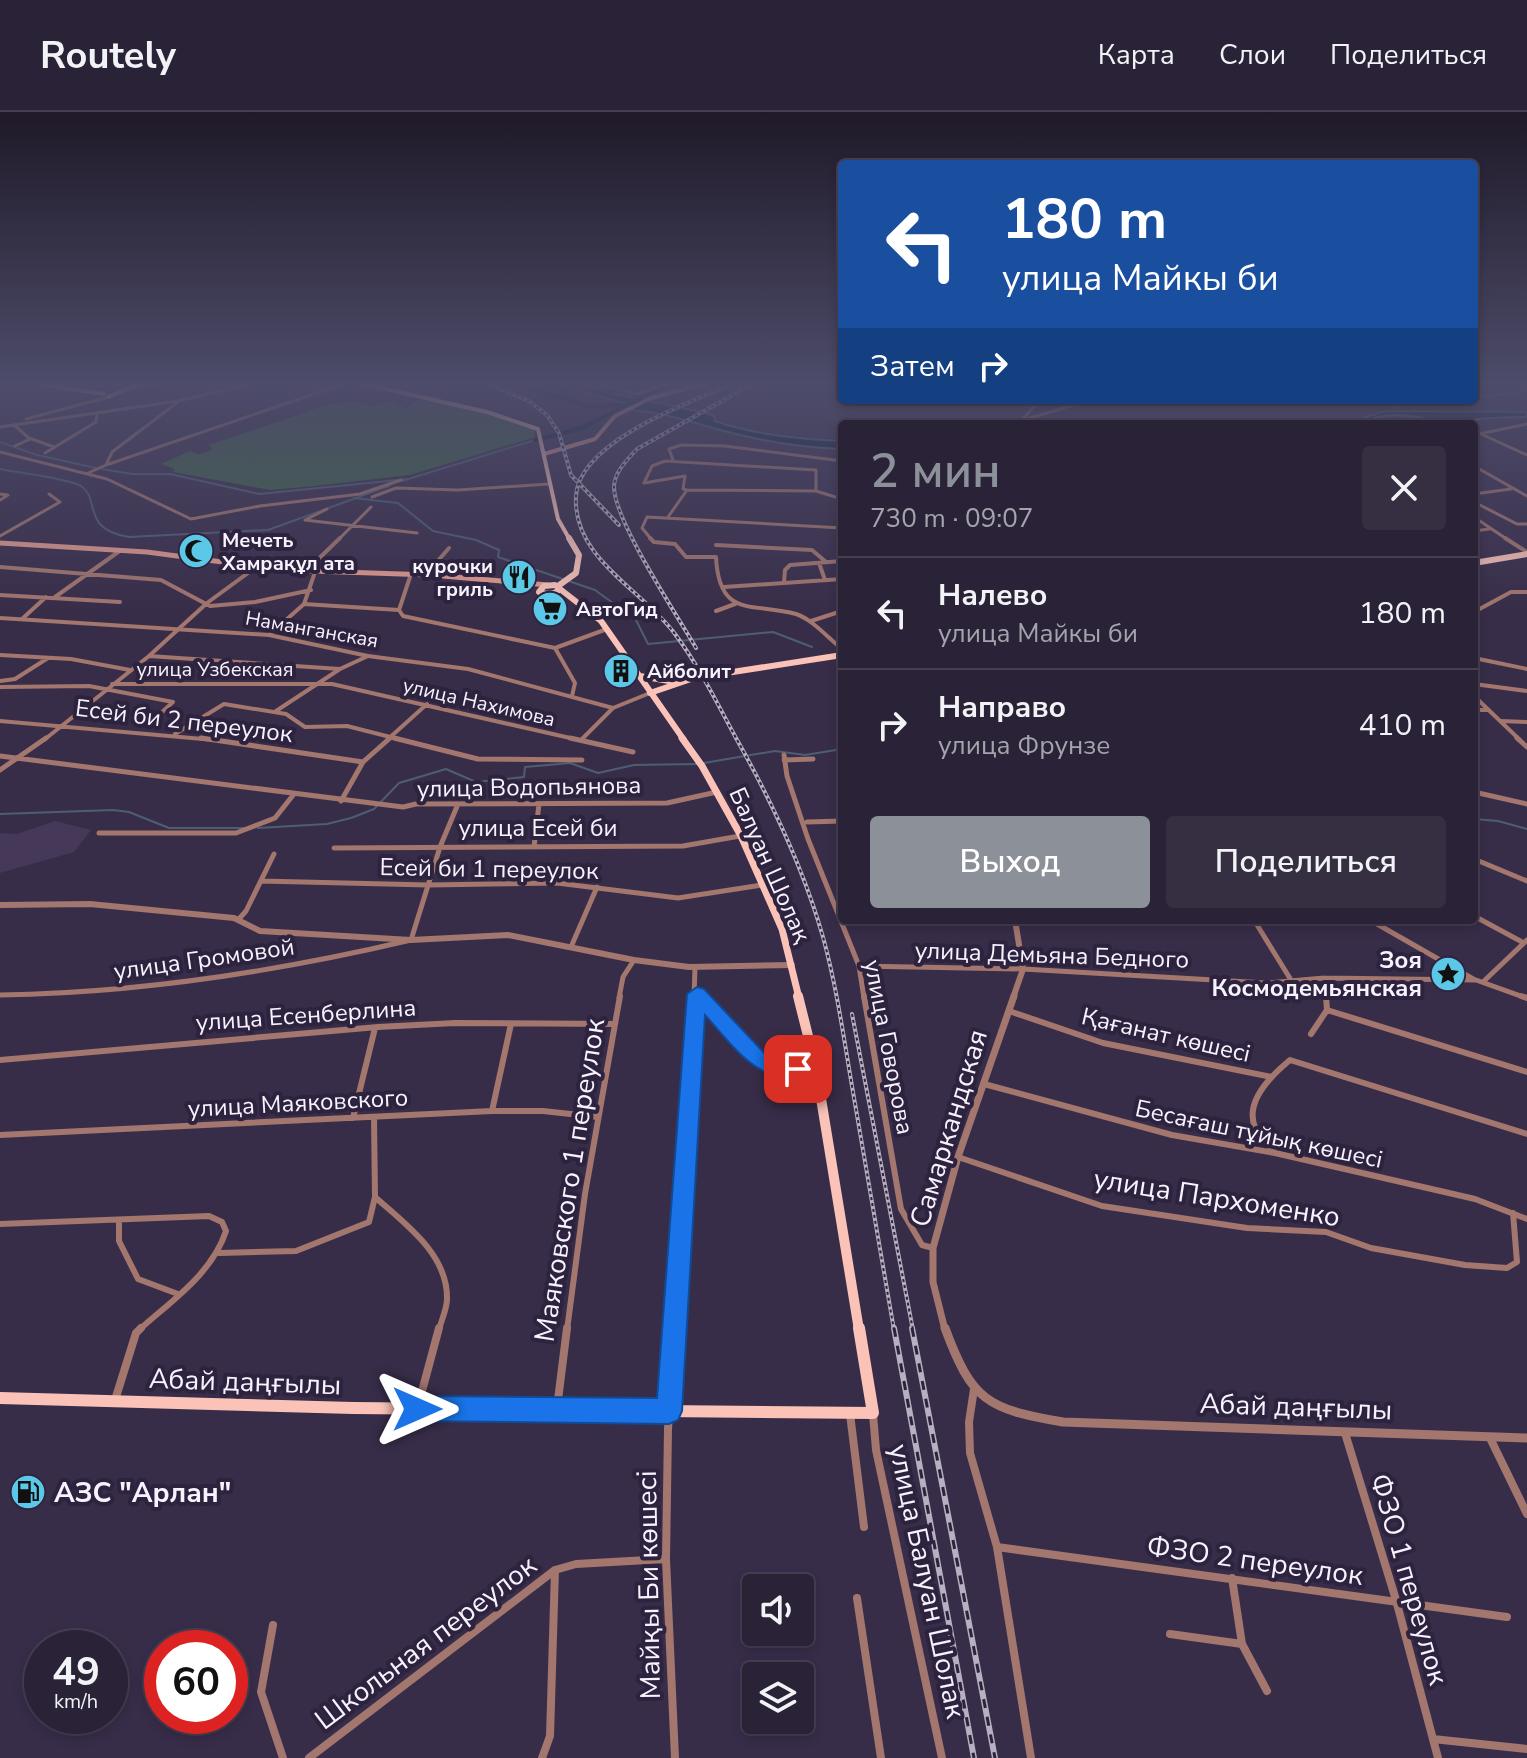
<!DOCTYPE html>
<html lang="ru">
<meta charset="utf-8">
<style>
:root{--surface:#2a2237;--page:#362f42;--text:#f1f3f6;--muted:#a5a4ad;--line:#463f52;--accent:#8c9099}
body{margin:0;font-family:"Nunito Sans",sans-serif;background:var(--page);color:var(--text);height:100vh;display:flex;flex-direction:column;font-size:30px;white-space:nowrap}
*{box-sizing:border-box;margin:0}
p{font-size:26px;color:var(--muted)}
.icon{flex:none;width:44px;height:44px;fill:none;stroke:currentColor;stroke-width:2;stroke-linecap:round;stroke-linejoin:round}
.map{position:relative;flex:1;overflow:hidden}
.side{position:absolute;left:838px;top:308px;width:640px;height:504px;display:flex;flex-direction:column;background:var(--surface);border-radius:8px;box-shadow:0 4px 12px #0003,0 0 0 2px var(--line)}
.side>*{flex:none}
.guide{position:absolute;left:838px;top:48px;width:640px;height:244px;border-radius:8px;box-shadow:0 4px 12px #0003,0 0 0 2px var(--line);background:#1a4fa0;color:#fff;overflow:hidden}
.buttons{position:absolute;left:742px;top:1462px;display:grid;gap:16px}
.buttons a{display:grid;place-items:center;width:72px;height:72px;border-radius:8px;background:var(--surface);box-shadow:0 4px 12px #0003,0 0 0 2px var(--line);font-size:40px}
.speed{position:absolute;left:24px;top:1518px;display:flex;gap:16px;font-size:40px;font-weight:700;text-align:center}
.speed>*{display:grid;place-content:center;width:104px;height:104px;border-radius:50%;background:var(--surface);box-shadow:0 4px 12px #0003,0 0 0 2px var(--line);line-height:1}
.speed small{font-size:20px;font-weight:400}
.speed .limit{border:12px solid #d22;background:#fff;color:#111}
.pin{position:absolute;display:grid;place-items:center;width:68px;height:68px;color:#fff;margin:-34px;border-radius:16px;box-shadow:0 4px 12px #0006}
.me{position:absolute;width:88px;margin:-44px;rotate:90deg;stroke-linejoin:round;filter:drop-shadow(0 0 6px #0008)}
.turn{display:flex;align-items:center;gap:28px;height:168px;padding:0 32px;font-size:36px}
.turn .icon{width:104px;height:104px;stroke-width:2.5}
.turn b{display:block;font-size:56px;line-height:68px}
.then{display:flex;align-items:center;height:76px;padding:0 32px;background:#0003;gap:16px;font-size:30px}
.round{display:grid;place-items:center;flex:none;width:84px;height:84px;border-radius:8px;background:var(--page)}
.headline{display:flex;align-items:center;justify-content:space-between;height:136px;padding:0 32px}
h1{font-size:48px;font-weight:600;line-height:60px;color:var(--accent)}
.cta{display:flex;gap:16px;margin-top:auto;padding:16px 32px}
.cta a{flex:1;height:92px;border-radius:8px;background:var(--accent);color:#fff;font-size:32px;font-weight:600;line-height:92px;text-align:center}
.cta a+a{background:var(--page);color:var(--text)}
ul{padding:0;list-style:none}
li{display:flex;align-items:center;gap:24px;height:112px;padding:0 32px;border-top:2px solid var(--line)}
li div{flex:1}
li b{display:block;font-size:30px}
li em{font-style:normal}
header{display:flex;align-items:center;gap:48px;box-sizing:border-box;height:112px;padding:0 40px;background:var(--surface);border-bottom:2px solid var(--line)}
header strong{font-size:38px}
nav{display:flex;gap:44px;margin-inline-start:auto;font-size:28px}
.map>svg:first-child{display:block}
.built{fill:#463858}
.forest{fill:#3c6544}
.water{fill:#041e36;stroke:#4d5e72;stroke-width:2}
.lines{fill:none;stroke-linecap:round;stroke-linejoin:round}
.stream{stroke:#4d5e72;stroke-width:2}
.canal{stroke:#041e36;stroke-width:4}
.minor-far4{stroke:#a3766e;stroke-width:3}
.minor-far3{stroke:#a3766e;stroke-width:4}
.minor-far2{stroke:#a3766e;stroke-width:5}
.minor-far1{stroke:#a3766e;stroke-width:6}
.minor{stroke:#a3766e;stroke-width:8}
.tertiary-far4{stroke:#a3766e;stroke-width:3}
.tertiary-far3{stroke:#a3766e;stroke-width:4}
.tertiary-far2{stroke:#a3766e;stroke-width:6}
.tertiary-far1{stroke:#a3766e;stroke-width:7}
.tertiary{stroke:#a3766e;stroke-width:9}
.secondary-far1{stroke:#e29b8e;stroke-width:4}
.secondary{stroke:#e29b8e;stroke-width:5}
.primary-far4{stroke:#fbc3b8;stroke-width:4}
.primary-far3{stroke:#fbc3b8;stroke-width:6}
.primary-far2{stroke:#fbc3b8;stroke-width:7}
.primary-far1{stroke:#fbc3b8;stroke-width:10}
.primary{stroke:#fbc3b8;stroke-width:12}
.rail-far1-casing{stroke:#b6b0c0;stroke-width:4}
.rail-casing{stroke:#b6b0c0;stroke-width:6}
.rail-far1{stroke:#2e233e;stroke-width:2;stroke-dasharray:3;stroke-linecap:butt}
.rail{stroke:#2e233e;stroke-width:3;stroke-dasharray:9;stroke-linecap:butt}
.route{fill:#1a73e8;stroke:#114b97;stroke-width:2}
.labels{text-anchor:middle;stroke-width:8;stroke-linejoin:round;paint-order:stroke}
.far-poi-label{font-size:20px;font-weight:bold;fill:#f7f3fe;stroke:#2e233e;text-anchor:start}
.far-street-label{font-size:20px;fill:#f7f3fe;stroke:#2e233e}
.street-label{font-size:24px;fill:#f7f3fe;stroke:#2e233e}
.poi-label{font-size:24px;font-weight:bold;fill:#f7f3fe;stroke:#2e233e;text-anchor:end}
.near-street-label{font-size:28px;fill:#f7f3fe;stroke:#2e233e}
.near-poi-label{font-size:28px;font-weight:bold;fill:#f7f3fe;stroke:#2e233e;text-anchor:start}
</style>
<header>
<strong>Routely</strong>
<nav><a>Карта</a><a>Слои</a><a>Поделиться</a></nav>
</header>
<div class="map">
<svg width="1527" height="1646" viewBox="0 0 1527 1646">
<rect width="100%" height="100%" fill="#382d49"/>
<!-- built -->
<path class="built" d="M55,709L91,718L74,740L0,761V721L17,722Z"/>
<!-- forest -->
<path class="forest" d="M426,287L519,309L534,316L535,325L410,363L315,374L270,378L173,360L175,357L161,352L190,339L199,342L212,338L209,333L330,292L358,290L370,294L394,289L405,296L413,294L411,291Z"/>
<!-- water -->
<path class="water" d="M560,272H584L610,281L706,301L714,304L715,309C755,323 800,327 842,329V337C803,336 762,329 724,319C690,310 668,301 633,298L629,296L631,293Z
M1386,299L1527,300V305C1486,304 1446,312 1405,312L1424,306C1407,303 1384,300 1368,309L1371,312H1359L1356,308Z"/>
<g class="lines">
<!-- stream -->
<path class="stream" d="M1474,286L1527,279
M1435,288H1464
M1392,300L1407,288
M0,330L37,343L96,356
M0,357C18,361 67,366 81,374C101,387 80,417 129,425L268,418L389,374
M102,357L132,362H170L259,382L408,367
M402,369L535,328
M354,386L398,391L433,419L476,428L499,438L498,445L595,478L636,508L648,532L773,520L812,535
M704,651L775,639L805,643L842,637
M0,702L113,698L129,700L169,716H243
M1474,707L1498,709L1527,717
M258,716L327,712L351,706L374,697L399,671L446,657L476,670L524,665L525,655L570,651L598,661L634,653L698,652"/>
<!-- canal -->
<path class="canal" d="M514,272L587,294L632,293
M610,284L612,272
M645,293L638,287L674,272
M535,328L582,316L623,295"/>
<!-- minor-far4 -->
<path class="minor-far4" d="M137,272H160
M601,272L637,282L668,272
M26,307L105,286
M1020,309L1091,288
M14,313L29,326L54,335
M0,315L178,289L249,272
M1481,322L1527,343
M1474,323L1527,312
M15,334L30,327
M0,340L107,367L191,407L260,394L360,382L401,368
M45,341L96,310L97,302
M673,348L669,337L681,333L725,334L842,349
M106,353L343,272
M1474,354L1527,384
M88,361L106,353L112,340L178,290
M687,378L816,379L842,387
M0,382L8,383L0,388
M1474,382L1511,377
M372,385L396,376L458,378L549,372
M1474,390L1517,412H1527
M327,397L305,408L417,421
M668,405L687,378L683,377L685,364L644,371L652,354L665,349L816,358V379
M1474,405L1508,428
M1474,419L1489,417
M0,424L60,390L49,382
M338,428L371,395
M652,428L642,416L647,405L842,416"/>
<!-- minor-far3 -->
<path class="minor-far3" d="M650,426L654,430L675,432L686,445H716C719,507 752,490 796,502C812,507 829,527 842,537
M1505,426L1527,440
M716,433L812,438L826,450
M819,451L825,468
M0,455L161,468L210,494L255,490L311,478
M306,459L340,426
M411,462L399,498L403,504L555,536L575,571L572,584
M431,463L436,451L449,436
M784,470L785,458L790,453L842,449
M724,475L842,467
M0,483L120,490
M55,485L121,438
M304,492L399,498
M716,499L735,492
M1474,500L1511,480H1527
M22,507L46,485
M811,509L842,499
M269,523L304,492L315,460
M555,536L607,517
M0,543L71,547L130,558
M149,544L340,557
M1474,546L1527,557
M0,569L15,567L48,546
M112,572H332L579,628
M1474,572L1527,579
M0,575L89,574L173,590L161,601
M1474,584L1520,628
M1474,598H1489
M276,599L340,557L368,544
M0,609L214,628
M1501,609L1527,610
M175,622L224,592L286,602L305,615L347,614L402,628
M582,627L613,596
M44,628L149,544L207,491L256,455
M387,628L427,592"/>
<!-- minor-far2 -->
<path class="minor-far2" d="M201,626L363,650
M394,626L478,647L582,648
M570,626L633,640
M1517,626L1527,635
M784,643L787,664L808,727L859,854L864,886
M0,644L403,695L416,692L667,691L717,680
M784,648L813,647
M0,658L46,626
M1474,680L1527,692
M341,689L363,650L390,626
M807,710L842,709
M99,721H236L275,706L294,682
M534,735L539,692
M334,736L683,734L740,724
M1474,747L1527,769
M261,769L428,773L557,771L678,786L762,773
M1474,804L1524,831
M238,808L246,799L274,742
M1254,808L1291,868
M1370,808L1475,868
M571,835L597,775
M859,854L1023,857L1266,871L1324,866L1476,868L1526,886
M1324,866L1326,886
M1484,869L1527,828
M697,882L701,886
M0,883C140,881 275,860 411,828L440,735L458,692
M619,886L623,865L634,848
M694,886L695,855"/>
<!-- minor-far1 -->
<path class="minor-far1" d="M699,884L761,951L780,957L815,956
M864,884L901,1097L922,1133L933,1136
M1521,884L1527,886
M1327,898L1527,960
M1009,899L1103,931L1272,965
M1311,922L1327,898L1326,884
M0,948L378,915L455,911L615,912
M984,972L1172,1023L1275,1041L1475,1087L1527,1107
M492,999L511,912
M353,1006L375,916
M374,1006L375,1085
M0,1023L492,999H543L598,1005
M1275,1041C1268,1033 1259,1025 1255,1015C1244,989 1273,962 1290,948L1527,1022
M958,1045L1102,1094L1247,1116L1326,1120L1371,1136L1465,1153L1507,1156L1517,1150L1513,1101
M119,1108V1129L138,1167L178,1182
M0,1112L209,1104L222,1110L226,1119C212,1162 171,1189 139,1218
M219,1141L296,1139L369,1110L375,1085C405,1112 448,1142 447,1187C447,1197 441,1209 439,1218
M567,1218L585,1082L620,884
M675,1218L689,1024L694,884"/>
<!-- minor -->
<path class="minor" d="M974,1277L969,1310L970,1341L997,1435L1031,1646
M115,1288L136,1221L141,1216
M418,1294L439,1216
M557,1296L567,1216
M850,1302L864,1415
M873,1302L876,1338L942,1646
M1345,1321L1396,1488L1438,1646
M1490,1326L1527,1402
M997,1435L1507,1505
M1232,1466L1242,1532L1267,1579
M857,1486L881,1646
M273,1513L261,1580L283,1646
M1170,1522L1242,1532
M1433,1627L1527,1637
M309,1646L555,1458L576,1452L666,1447
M542,1646L550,1624L555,1458
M675,1646L666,1447L668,1317L675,1216"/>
<!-- tertiary-far4 -->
<path class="tertiary-far4" d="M1018,312L1040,288"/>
<!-- tertiary-far3 -->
<path class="tertiary-far3" d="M0,506L269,523L368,544L468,557L613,596L650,581"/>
<!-- tertiary-far2 -->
<path class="tertiary-far2" d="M0,793L90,792L234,806L260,819L411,828L508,823L634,848L689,855L792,853
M1013,886L1023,857L1015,808"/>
<!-- tertiary-far1 -->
<path class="tertiary-far1" d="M945,1218L933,1170V1136L958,1045L1014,884"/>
<!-- tertiary -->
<path class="tertiary" d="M945,1216C972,1289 987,1297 1063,1310L1527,1326"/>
<!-- secondary-far1 -->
<path class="secondary-far1" d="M544,342L595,327L615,304L651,286L704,272"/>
<!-- secondary -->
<path class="secondary" d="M0,431L147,440L282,458L431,463L548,473"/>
<!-- primary-far4 -->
<path class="primary-far4" d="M39,272L104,282
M364,272L487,300L538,317L558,407L570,428
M108,285L139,272"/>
<!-- primary-far3 -->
<path class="primary-far3" d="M1474,451L1527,442
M555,473L560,477C554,483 547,483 539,480L544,474Z
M558,474L576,461L579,443L569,426
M560,477L601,509L684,628
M640,564L669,569
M650,581L694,566L842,543"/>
<!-- primary-far2 -->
<path class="primary-far2" d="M682,626L702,654L741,724L782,817L799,886"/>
<!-- primary-far1 -->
<path class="primary-far1" d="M798,884L816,956L859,1218"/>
<!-- primary -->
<path class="primary" d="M0,1286L353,1296L873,1301L859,1216"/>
<defs>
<path id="rail-far1" d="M488,272L529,289L547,303L559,321L571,363L619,413
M732,272C689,290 579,330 576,384C572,446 643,478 675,522C699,554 717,591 736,626C772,690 803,755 823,825C837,876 844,928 853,980C867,1059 880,1139 894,1218
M696,536C677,503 613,407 614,374C615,359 628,347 637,337L752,272
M852,902L913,1218"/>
<path id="rail" d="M894,1216L974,1646
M912,1216L995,1646"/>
</defs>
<!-- rail-far1 casing -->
<use href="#rail-far1" class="rail-far1-casing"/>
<!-- rail casing -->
<use href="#rail" class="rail-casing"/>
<!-- rail-far1 -->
<use href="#rail-far1" class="rail-far1"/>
<!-- rail -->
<use href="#rail" class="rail"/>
</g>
<!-- sky -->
<linearGradient id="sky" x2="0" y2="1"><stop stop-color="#1f1928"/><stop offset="0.54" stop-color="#4d4c6a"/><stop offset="1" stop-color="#4d4c6a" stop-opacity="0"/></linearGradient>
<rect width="1527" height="502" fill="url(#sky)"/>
<!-- route -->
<path class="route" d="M697,875L704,877L768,945C781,949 793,947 805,951L808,957L805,962C760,977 732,932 705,903L682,1299L678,1308L669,1312L417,1309L408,1306L404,1297L408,1288L417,1284L657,1286L687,882Z"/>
<!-- icons -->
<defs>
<symbol id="mosque-disc" viewBox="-11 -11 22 22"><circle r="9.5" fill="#5ac8e6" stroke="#2e233e"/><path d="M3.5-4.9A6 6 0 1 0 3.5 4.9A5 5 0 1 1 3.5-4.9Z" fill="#111"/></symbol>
<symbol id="restaurant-disc" viewBox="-11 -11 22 22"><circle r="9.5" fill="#5ac8e6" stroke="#2e233e"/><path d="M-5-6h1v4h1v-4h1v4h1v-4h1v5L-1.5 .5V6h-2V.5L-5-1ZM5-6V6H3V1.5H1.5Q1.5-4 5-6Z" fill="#111"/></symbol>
<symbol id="supermarket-disc" viewBox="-11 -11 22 22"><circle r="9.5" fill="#5ac8e6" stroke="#2e233e"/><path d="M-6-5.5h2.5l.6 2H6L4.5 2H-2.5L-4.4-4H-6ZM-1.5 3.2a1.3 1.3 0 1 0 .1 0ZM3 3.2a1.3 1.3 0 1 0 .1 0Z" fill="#111"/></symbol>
<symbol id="building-disc" viewBox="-11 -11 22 22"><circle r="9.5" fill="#5ac8e6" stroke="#2e233e"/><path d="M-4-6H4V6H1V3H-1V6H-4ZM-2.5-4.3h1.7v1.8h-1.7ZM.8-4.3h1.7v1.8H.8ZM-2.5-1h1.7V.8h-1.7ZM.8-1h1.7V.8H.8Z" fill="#111"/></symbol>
<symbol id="sight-disc" viewBox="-11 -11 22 22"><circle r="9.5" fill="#5ac8e6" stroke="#2e233e"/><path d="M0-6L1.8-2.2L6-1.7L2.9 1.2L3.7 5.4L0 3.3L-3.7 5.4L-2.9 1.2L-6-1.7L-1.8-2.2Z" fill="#111"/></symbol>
<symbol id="fuel-disc" viewBox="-11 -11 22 22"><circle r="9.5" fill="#5ac8e6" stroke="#2e233e"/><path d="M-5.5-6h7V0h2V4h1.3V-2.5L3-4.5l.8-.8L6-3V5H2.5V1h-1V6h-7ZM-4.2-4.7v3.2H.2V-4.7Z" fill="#111"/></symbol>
</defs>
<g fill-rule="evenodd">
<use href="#mosque-disc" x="176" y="419" width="40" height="40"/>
<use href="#restaurant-disc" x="499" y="445" width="40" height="40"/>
<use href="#supermarket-disc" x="530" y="477" width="40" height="40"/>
<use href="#building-disc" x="601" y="539" width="40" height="40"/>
<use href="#sight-disc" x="1428" y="842" width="40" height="40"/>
<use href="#fuel-disc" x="8" y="1360" width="40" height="40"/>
</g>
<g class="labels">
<!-- far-poi labels -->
<g class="far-poi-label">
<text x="222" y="435">Мечеть<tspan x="222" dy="23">Хамрақұл ата</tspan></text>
<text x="493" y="461" text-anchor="end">курочки<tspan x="493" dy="23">гриль</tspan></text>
<text x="576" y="504">АвтоГид</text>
<text x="647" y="566">Айболит</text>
</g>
<!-- far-street labels -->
<g class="far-street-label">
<text transform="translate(312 517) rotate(10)" y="7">Наманганская</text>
<text x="215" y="564">улица Узбекская</text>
<text transform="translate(479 590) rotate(13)" y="7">улица Нахимова</text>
</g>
<!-- street labels -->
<g class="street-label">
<text transform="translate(184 609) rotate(7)" y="8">Есей би 2 переулок</text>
<text transform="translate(529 675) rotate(-1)" y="8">улица Водопьянова</text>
<text x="538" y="724">улица Есей би</text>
<text transform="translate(770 753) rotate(66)" y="8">Балуан Шолақ</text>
<text transform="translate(489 757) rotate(1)" y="8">Есей би 1 переулок</text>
<text transform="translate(1052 843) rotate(2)" y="8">улица Демьяна Бедного</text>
<text transform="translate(204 847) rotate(-8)" y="8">улица Громовой</text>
<text transform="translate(306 903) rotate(-4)" y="8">улица Есенберлина</text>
<text transform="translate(1166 923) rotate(13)" y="8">Қағанат көшесі</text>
<text transform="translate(889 935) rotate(79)" y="8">улица Говорова</text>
<text transform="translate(298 991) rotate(-3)" y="8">улица Маяковского</text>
<text transform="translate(1259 1022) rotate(12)" y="8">Бесағаш тұйық көшесі</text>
</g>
<!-- poi labels -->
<g class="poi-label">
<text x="1422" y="856">Зоя<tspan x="1422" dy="28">Космодемьянская</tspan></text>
</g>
<!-- near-street labels -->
<g class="near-street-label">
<text transform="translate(948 1016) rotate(-73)" y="10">Самаркандская</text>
<text transform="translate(569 1068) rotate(-81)" y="10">Маяковского 1 переулок</text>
<text transform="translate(1217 1085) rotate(9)" y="10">улица Пархоменко</text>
<text transform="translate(245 1269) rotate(2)" y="10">Абай даңғылы</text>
<text transform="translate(1296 1294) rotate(2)" y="10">Абай даңғылы</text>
<text transform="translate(1255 1448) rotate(8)" y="10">ФЗО 2 переулок</text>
<text transform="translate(1410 1467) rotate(74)" y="10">ФЗО 1 переулок</text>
<text transform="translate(928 1469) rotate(78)" y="10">улица Балуан Шолак</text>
<text transform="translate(648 1473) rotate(-91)" y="10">Майқы Би көшесі</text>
<text transform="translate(425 1530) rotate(-37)" y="10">Школьная переулок</text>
</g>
<!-- near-poi labels -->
<g class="near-poi-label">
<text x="54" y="1390">АЗС "Арлан"</text>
</g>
</g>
</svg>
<div class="buttons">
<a><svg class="icon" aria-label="sound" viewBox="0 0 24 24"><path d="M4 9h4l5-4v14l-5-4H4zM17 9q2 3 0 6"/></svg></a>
<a><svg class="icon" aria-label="layers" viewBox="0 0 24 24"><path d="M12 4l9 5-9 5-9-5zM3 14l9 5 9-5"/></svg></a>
</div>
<div class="speed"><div>49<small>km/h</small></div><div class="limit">60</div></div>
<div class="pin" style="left:798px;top:957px;background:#d93025"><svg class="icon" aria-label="arrive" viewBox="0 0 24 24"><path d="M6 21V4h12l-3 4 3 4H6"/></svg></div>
<svg class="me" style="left:417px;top:1297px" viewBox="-20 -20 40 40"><path d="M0-17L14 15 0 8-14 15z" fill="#1a73e8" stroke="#fff" stroke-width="4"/></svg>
<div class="guide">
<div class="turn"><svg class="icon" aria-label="left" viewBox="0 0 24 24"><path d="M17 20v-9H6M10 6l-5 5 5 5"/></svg><div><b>180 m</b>улица Майкы би</div></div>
<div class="then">Затем<svg class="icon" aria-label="right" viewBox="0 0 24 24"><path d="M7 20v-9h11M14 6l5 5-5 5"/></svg></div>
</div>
<section class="side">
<div class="headline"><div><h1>2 мин</h1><p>730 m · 09:07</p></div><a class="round"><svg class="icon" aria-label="close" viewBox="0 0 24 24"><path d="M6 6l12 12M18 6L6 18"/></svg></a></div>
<ul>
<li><svg class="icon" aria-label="left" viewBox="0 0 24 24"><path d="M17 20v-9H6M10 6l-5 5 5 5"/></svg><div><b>Налево</b><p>улица Майкы би</p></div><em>180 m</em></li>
<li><svg class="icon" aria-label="right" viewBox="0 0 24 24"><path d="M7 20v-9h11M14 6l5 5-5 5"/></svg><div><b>Направо</b><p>улица Фрунзе</p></div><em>410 m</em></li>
</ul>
<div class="cta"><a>Выход</a><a>Поделиться</a></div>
</section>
</div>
